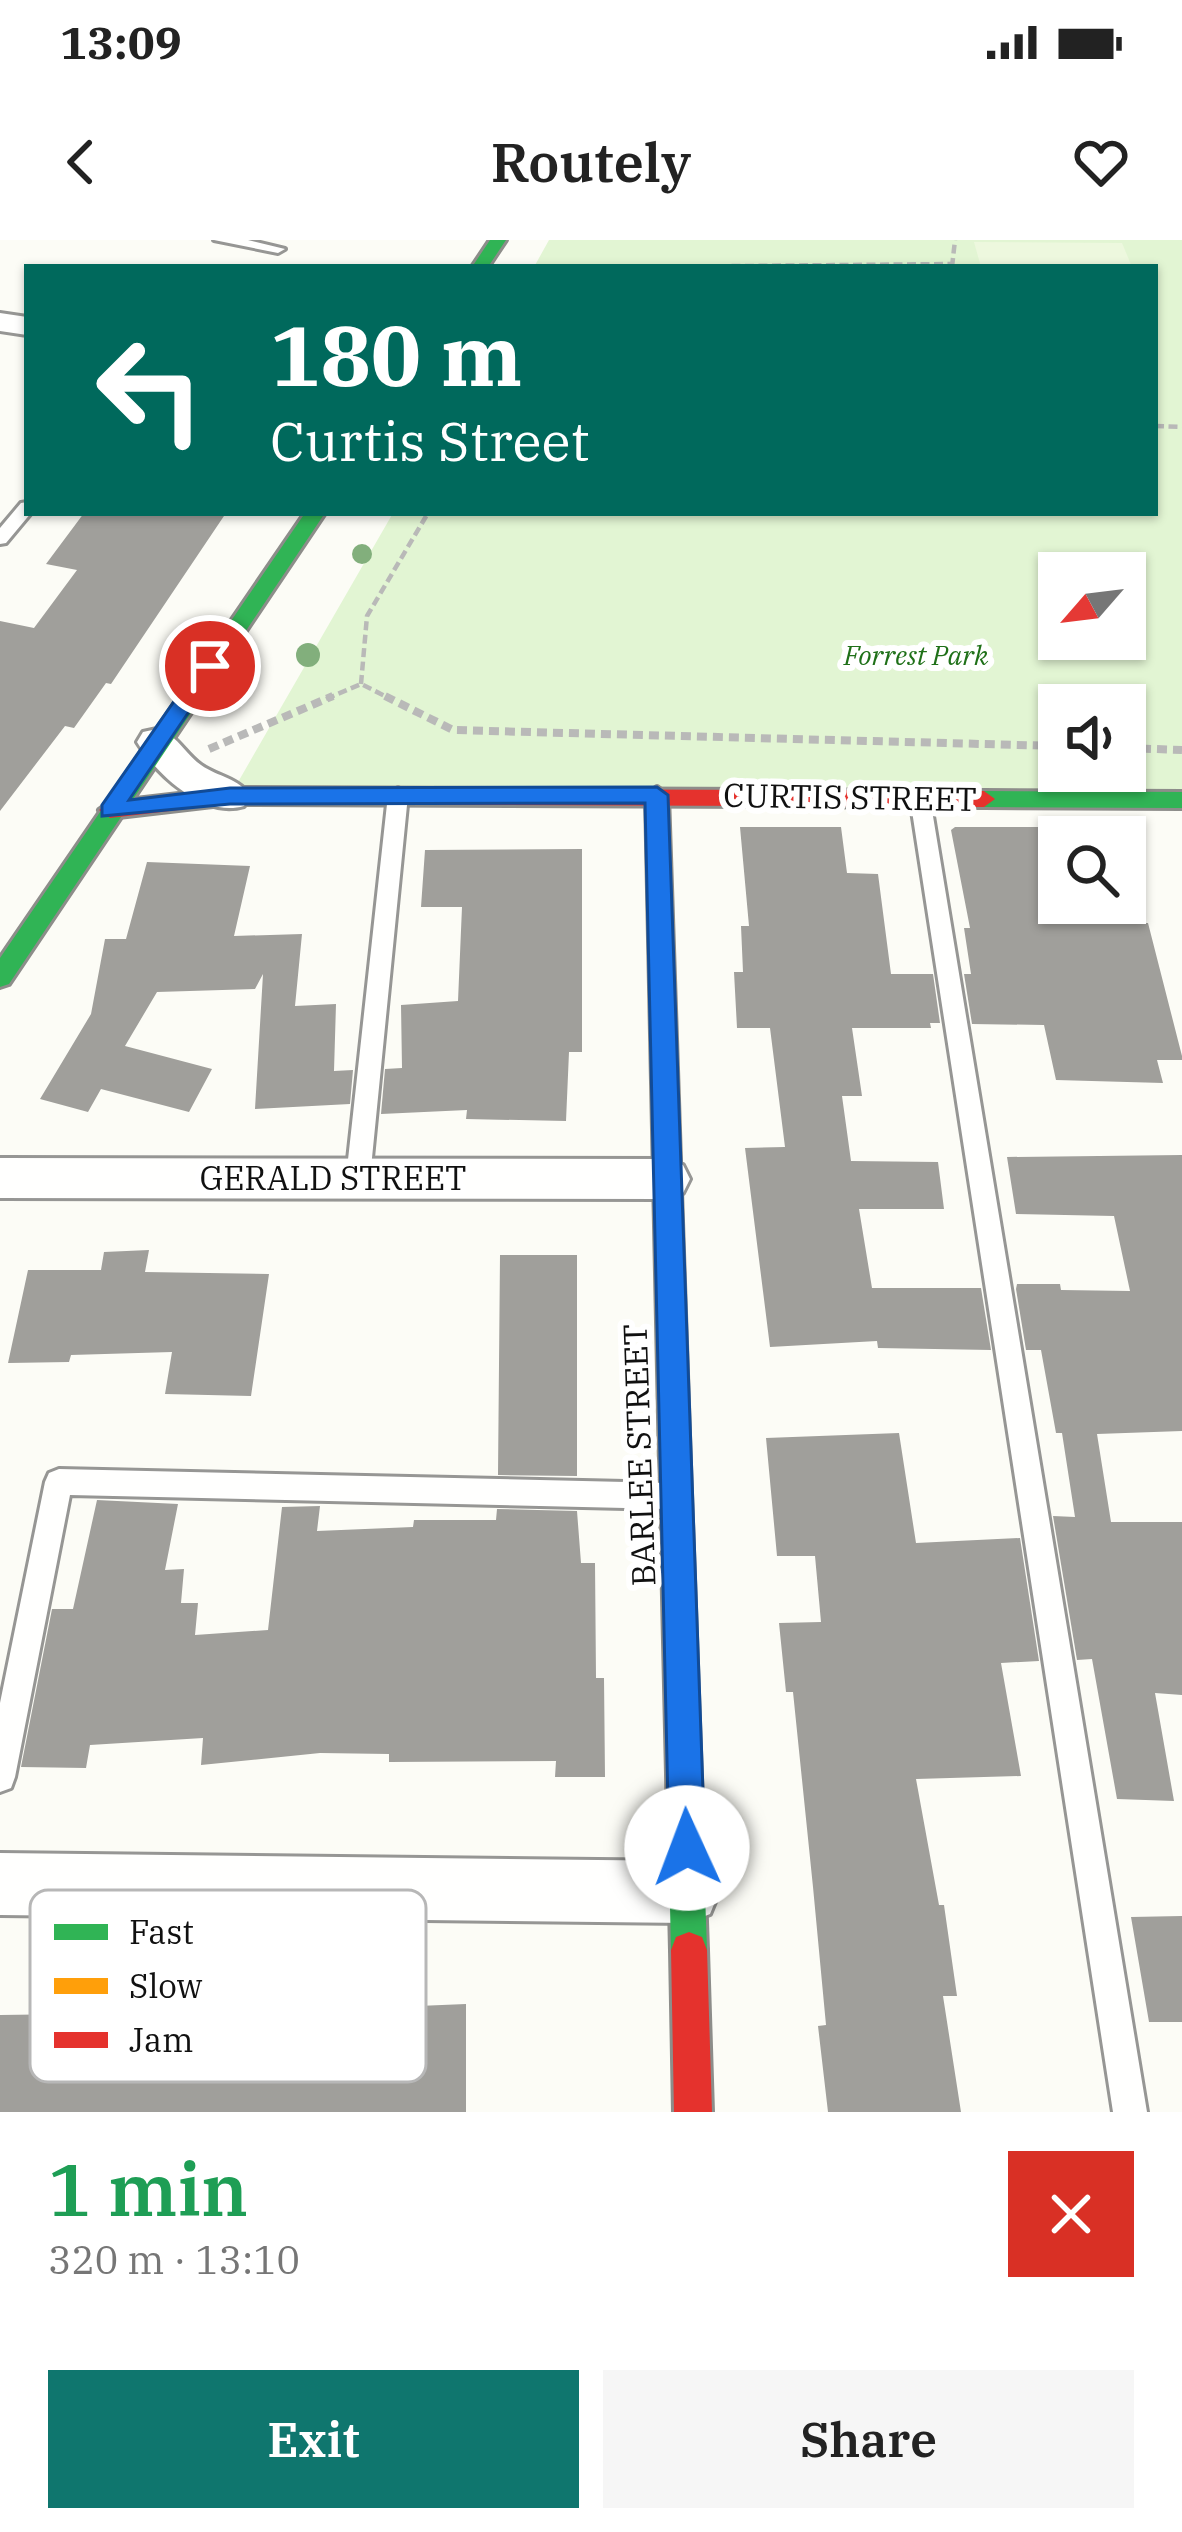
<!DOCTYPE html>
<meta charset="utf-8">
<style>
:root{--surface:#fff;--page:#f6f6f6;--text:#222;--muted:#767676;--accent:#0f766e}
body{margin:0;font-family:"IBM Plex Serif",serif;background:var(--page);color:var(--text);height:100vh;display:flex;flex-direction:column;font-size:45px;white-space:nowrap}
*{box-sizing:border-box;margin:0}
p{font-size:39px;color:var(--muted)}
.icon{flex:none;width:66px;height:66px;fill:none;stroke:currentColor;stroke-width:2;stroke-linecap:round;stroke-linejoin:round}
.map{position:relative;height:1872px;overflow:hidden}
.panel{display:flex;flex-direction:column;background:var(--surface);flex:1}
.panel>*{flex:none}
.hud{position:absolute;left:24px;top:24px;width:1134px;height:252px;border-radius:0px;box-shadow:0 3px 9px #0004;background:#00695c;color:#fff;overflow:hidden}
.needle{width:78px;rotate:242deg}
.fabs{position:absolute;left:1038px;top:312px;display:grid;gap:24px}
.fabs a{display:grid;place-items:center;width:108px;height:108px;border-radius:0px;background:var(--surface);box-shadow:0 3px 9px #0004;font-size:60px}
.pin{position:absolute;display:grid;place-items:center;width:102px;height:102px;color:#fff;margin:-51px;border:6px solid #fff;border-radius:50%;box-shadow:0 3px 12px #0007}
.me{position:absolute;width:132px;margin:-66px;rotate:358deg;stroke-linejoin:round;filter:drop-shadow(0 0 9px #0008)}
.turn{display:flex;align-items:center;gap:42px;height:252px;padding:0 48px;font-size:54px}
.turn .icon{width:156px;height:156px;stroke-width:2.5}
.turn b{display:block;font-size:84px;line-height:102px}
.round{display:grid;place-items:center;flex:none;width:126px;height:126px;border-radius:0px;background:var(--page)}
.summary{display:flex;align-items:center;justify-content:space-between;height:204px;padding:0 48px}
h1{font-size:72px;font-weight:600;line-height:90px;color:#1e9e55}
.cta{display:flex;gap:24px;margin-top:auto;padding:24px 48px}
.cta a{flex:1;height:138px;border-radius:0px;background:var(--accent);color:#fff;font-size:48px;font-weight:600;line-height:138px;text-align:center}
.cta a+a{background:var(--page);color:var(--text)}
.status{display:flex;justify-content:space-between;align-items:center;height:84px;padding:0 60px;background:var(--surface);direction:ltr}
.status svg{height:33px;fill:currentColor}
header{display:flex;justify-content:space-between;align-items:center;height:156px;padding:0 48px;background:var(--surface);font-size:54px;font-weight:600}
.map>svg:first-child{display:block}
.green{fill:#e2f5d3;fill-rule:evenodd}
.pitch{fill:#edf8de}
.building{fill:#a09f9b}
.lines{fill:none;stroke-linecap:round;stroke-linejoin:round}
.lane-casing{stroke:#969694;stroke-width:6}
.street-casing{stroke:#969694;stroke-width:6}
.fast-casing{stroke:#8d8d8a;stroke-width:6}
.slow-casing{stroke:#8d8d8a;stroke-width:6}
.jam-casing{stroke:#8d8d8a;stroke-width:6}
.path-far1{stroke:#b9b9b8;stroke-width:4.5;stroke-dasharray:9 4.5;stroke-linecap:butt}
.path{stroke:#b9b9b8;stroke-width:8;stroke-dasharray:10 6;stroke-linecap:butt}
.lane{fill:#fffffe;fill-rule:evenodd}
.street{fill:#fffffe;fill-rule:evenodd}
.fast{fill:#30b455;fill-rule:evenodd}
.slow{fill:#ff9f0a;fill-rule:evenodd}
.jam{fill:#e5322d;fill-rule:evenodd}
.tree{fill:#82af7c}
.route{fill:#1a73e8;stroke:#114b97;stroke-width:3}
.labels{text-anchor:middle;stroke-width:12;stroke-linejoin:round;paint-order:stroke}
.far-park-label{font-size:27px;font-style:italic;fill:#1f7018;stroke:#fff}
.street-label{font-size:33px;fill:#101010;stroke:#fff}
.key{fill:#fff;stroke:#b7b7b7;stroke-width:3}
.key-label{font-size:33px;fill:#101010}
</style>
<div class="status"><b>13:09</b><svg viewBox="0 0 49 12"><path d="M0 12V9h3v3zM5 12V6h3v6zM10 12V3h3v9zM15 12V0h3v12zM26 1h20v11H26zM47 4h2v5h-2z"/></svg></div>
<header><svg class="icon" aria-label="back" viewBox="0 0 24 24"><path d="M15 5l-7 7 7 7"/></svg>Routely<svg class="icon" aria-label="heart" viewBox="0 0 24 24"><path d="M12 20l-8-8c-3-5 5-10 8-4 3-6 11-1 8 4z"/></svg></header>
<div class="map">
<svg width="1182" height="1872" viewBox="0 0 1182 1872">
<rect width="100%" height="100%" fill="#fcfcf6"/>
<!-- green -->
<path class="green" d="M549,0H1182V560L230,556L393,273H1155V27H534ZM1059,333H1125V399H1059ZM1059,465H1125V531H1059Z"/>
<!-- pitch -->
<path class="pitch" d="M974,2L1122,3L1132,27H981Z"/>
<!-- building -->
<path class="building" d="M84,273H226L111,444L106,443L74,488L65,486L0,571V381L34,388L77,330L46,324Z
M740,587H841L847,633L878,634L891,734H933L940,783H930L931,788H852L862,856H842L851,921L938,922L944,969H859L872,1048H981L991,1110L878,1108L877,1101L770,1107L745,908L785,907L770,788H737L734,732H743L741,686H749Z
M955,587H1059V681L1148,683L1182,816V820H1157L1163,843L1056,840L1044,785L972,784L964,734H971L964,688H970L951,590Z
M582,609V812H569L566,881L466,879L467,870L381,874L385,829L402,828L401,765L458,761L462,667H421L425,610Z
M147,622L250,626L234,696L302,694L295,766L336,764L334,831L353,830L350,864L255,869L263,734L255,749L157,752L125,806L212,829L189,872L101,849L88,872L40,859L91,774L105,699H126Z
M1182,915V1191L1097,1194L1111,1282H1182V1455L1155,1453L1174,1561L1117,1559L1092,1419L1077,1420L1053,1276L1075,1277L1062,1193H1056L1041,1110H1026L1016,1049L1017,1044H1060L1061,1050L1130,1051L1114,976L1016,974L1007,917Z
M149,1010L145,1032L269,1034L251,1156L165,1154L172,1112L71,1115L69,1122L8,1123L28,1030H101L104,1012Z
M500,1015H577V1236L498,1235Z
M899,1193L916,1303L1020,1298L1039,1421L1001,1423L1021,1536L916,1539L939,1665H944L957,1756H943L961,1872H828L818,1786L826,1785L813,1647L793,1452H786L779,1383L821,1382L815,1316H777L766,1198Z
M97,1260L178,1264L165,1330L184,1329L181,1363H198L195,1395L268,1390L282,1267L320,1266L317,1291L413,1287L414,1280H496L497,1269L577,1271L581,1323H595L596,1438H604L605,1537H555L556,1521L389,1522V1514L320,1513L201,1525L203,1498L90,1505L86,1528L21,1527L52,1369H73Z
M1182,1676V1782H1149L1131,1677Z
M261,1762L260,1784L394,1776V1767L466,1764V1872H0V1775L72,1774L74,1763L158,1764V1768Z"/>
<g class="lines">
<defs>
<path id="lane" d="M214,0H248L285,9L278,13Z
M27,262V273H31L6,303L0,304V288L21,263Z
M398,548L408,555L370,938L366,945H350L346,938L388,555Z
M920,551L930,558L1147,1872H1113L910,558Z
M59,1229L668,1243L678,1247L682,1256L678,1265L668,1269L70,1255L15,1537L11,1548L0,1552V1463L45,1242L49,1233Z"/>
<path id="street" d="M0,73L27,77V95L0,91Z
M157,489C178,495 184,513 201,525C218,537 239,538 250,556L244,566C203,578 157,535 137,502L143,492Z
M0,918L666,919L683,925L690,939L683,953L666,959L0,958Z
M0,1613L688,1621L710,1630L719,1652L710,1674L688,1683L0,1675Z"/>
<path id="fast" d="M490,0H506L488,27H472Z
M305,273H325L9,744L0,747V718Z
M984,551L1182,552V568L984,567L973,559Z
M675,1211L686,1215L690,1225L707,1710L702,1723L689,1728L676,1723L671,1710L660,1225L664,1215Z"/>
<path id="slow" d="M657,547L668,555L690,1225L686,1235L675,1239L664,1235L660,1225L646,555Z"/>
<path id="jam" d="M230,548L984,551L995,559L984,567L230,564L110,578L99,570L110,562Z
M689,1692L702,1697L707,1710L712,1872H674L671,1710L676,1697Z"/>
</defs>
<!-- lane casing -->
<use href="#lane" class="lane-casing"/>
<!-- street casing -->
<use href="#street" class="street-casing"/>
<!-- fast casing -->
<use href="#fast" class="fast-casing"/>
<!-- slow casing -->
<use href="#slow" class="slow-casing"/>
<!-- jam casing -->
<use href="#jam" class="jam-casing"/>
<!-- path-far1 -->
<path class="path-far1" d="M637,27L951,24
M952,27L955,0
M1155,186L1182,187
M361,444L367,376L428,273
M326,459L361,444L391,459"/>
<!-- path -->
<path class="path" d="M385,456L453,490L1059,506
M1125,508L1182,510
M209,509L333,456"/>
<!-- lane -->
<use href="#lane" class="lane"/>
<!-- street -->
<use href="#street" class="street"/>
<!-- fast -->
<use href="#fast" class="fast"/>
<!-- slow -->
<use href="#slow" class="slow"/>
<!-- jam -->
<use href="#jam" class="jam"/>
</g>
<!-- trees -->
<g class="tree">
<circle cx="362" cy="314" r="10"/>
<circle cx="308" cy="415" r="12"/>
</g>
<!-- route -->
<path class="route" d="M210,419L220,426L129,560L230,548L657,547L668,555L705,1608L699,1620L687,1625L675,1620L669,1608L645,563L230,564L102,576V565L202,421Z"/>
<g class="labels">
<!-- far-park labels -->
<g class="far-park-label">
<text x="916" y="425">Forrest Park</text>
</g>
<!-- street labels -->
<g class="street-label">
<text transform="translate(850 557) rotate(1)" y="12">CURTIS STREET</text>
<text x="333" y="950">GERALD STREET</text>
<text transform="translate(639 1215) rotate(-92)" y="12">BARLEE STREET</text>
</g>
</g>
<!-- legend -->
<rect x="30" y="1650" width="396" height="192" rx="18" class="key"/>
<rect x="54" y="1684" width="54" height="16" fill="#30b455"/>
<rect x="54" y="1738" width="54" height="16" fill="#ff9f0a"/>
<rect x="54" y="1792" width="54" height="16" fill="#e5322d"/>
<g class="key-label">
<text x="129" y="1704">Fast</text>
<text x="129" y="1758">Slow</text>
<text x="129" y="1812">Jam</text>
</g>
</svg>
<div class="fabs">
<a><svg class="needle" viewBox="-14 -14 28 28"><path d="M0-13l5 13h-10z" fill="#e53935"/><path d="M0 13l5-13h-10z" fill="#767676"/></svg></a>
<a><svg class="icon" aria-label="sound" viewBox="0 0 24 24"><path d="M4 9h4l5-4v14l-5-4H4zM17 9q2 3 0 6"/></svg></a>
<a><svg class="icon" aria-label="search" viewBox="0 0 24 24"><circle cx="10" cy="10" r="6"/><path d="M15 15l6 6"/></svg></a>
</div>
<div class="pin" style="left:210px;top:426px;background:#d93025"><svg class="icon" aria-label="arrive" viewBox="0 0 24 24"><path d="M6 21V4h12l-3 4 3 4H6"/></svg></div>
<svg class="me" style="left:687px;top:1608px" viewBox="-20 -20 40 40"><circle r="19" fill="#fff"/><path d="M0-13L10 11 0 6-10 11z" fill="#1a73e8"/></svg>
<div class="hud">
<div class="turn"><svg class="icon" aria-label="left" viewBox="0 0 24 24"><path d="M17 20v-9H6M10 6l-5 5 5 5"/></svg><div><b>180 m</b>Curtis Street</div></div>
</div>
</div>
<section class="panel">
<div class="summary"><div><h1>1 min</h1><p>320 m · 13:10</p></div><a class="round" style="background:#d93025;color:#fff"><svg class="icon" aria-label="close" viewBox="0 0 24 24"><path d="M6 6l12 12M18 6L6 18"/></svg></a></div>
<div class="cta"><a>Exit</a><a>Share</a></div>
</section>
